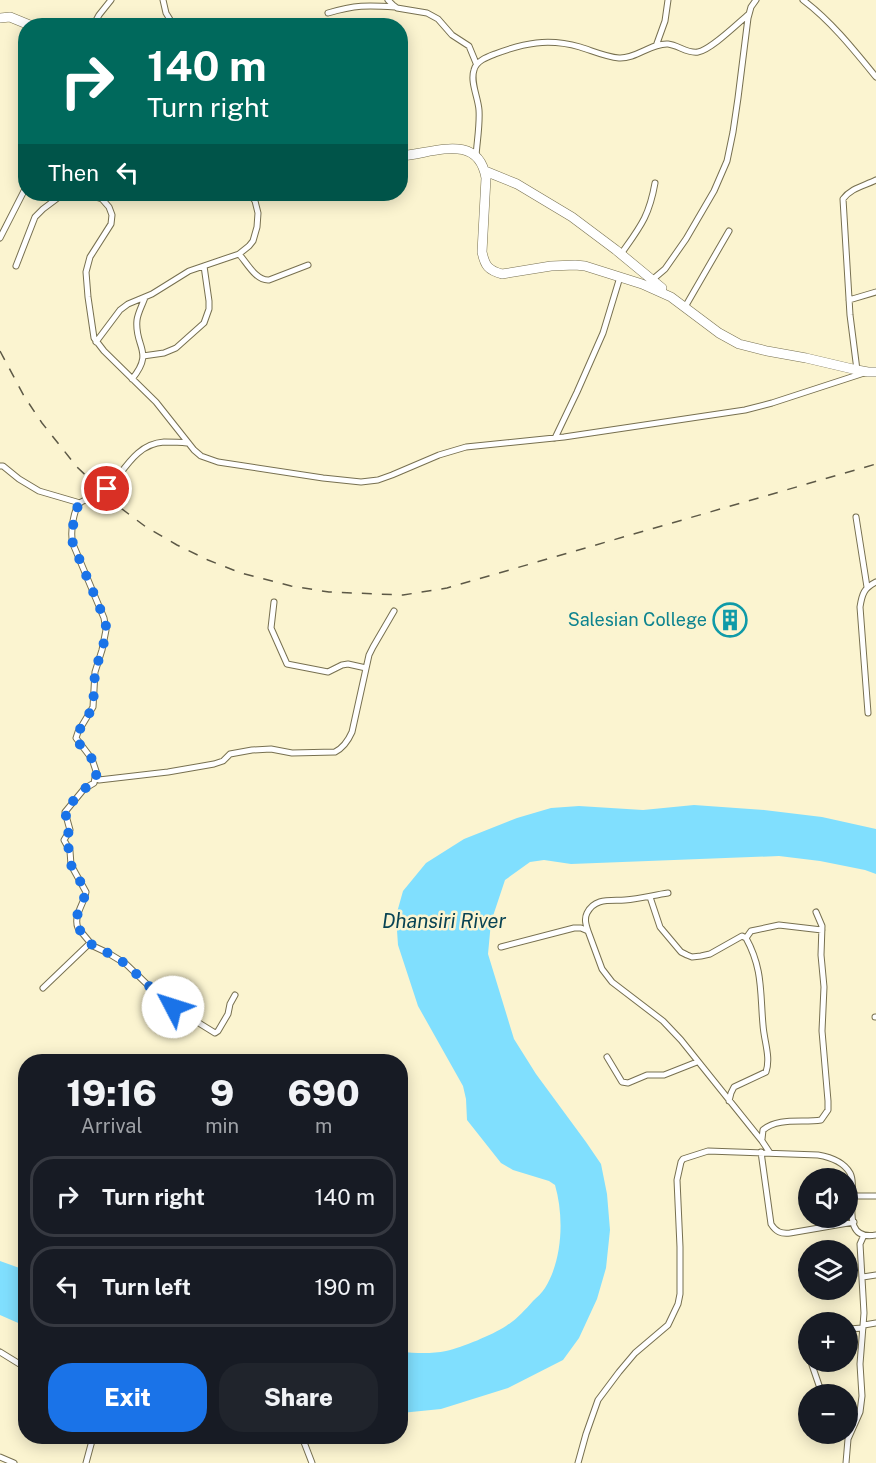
<!DOCTYPE html>
<meta charset="utf-8">
<style>
:root{--surface:#171b24;--page:#20242c;--text:#f1f3f6;--muted:#9ea1a6;--line:#363941;--accent:#1a73e8}
body{margin:0;font-family:"Public Sans",sans-serif;background:var(--page);color:var(--text);height:100vh;display:flex;flex-direction:column;font-size:22px;white-space:nowrap}
*{box-sizing:border-box;margin:0}
p{font-size:20px;color:var(--muted)}
.icon{flex:none;width:33px;height:33px;fill:none;stroke:currentColor;stroke-width:2;stroke-linecap:round;stroke-linejoin:round}
.map{position:relative;flex:1;overflow:hidden}
.sheet{position:absolute;left:18px;top:1054px;width:390px;height:390px;display:flex;flex-direction:column;background:var(--surface);border-radius:24px;box-shadow:0 3px 15px #0003}
.sheet>*{flex:none}
.hud{position:absolute;left:18px;top:18px;width:390px;height:183px;border-radius:24px;box-shadow:0 3px 15px #0003;background:#00695c;color:#fff;overflow:hidden}
.buttons{position:absolute;left:798px;top:1168px;display:grid;gap:12px}
.buttons a{display:grid;place-items:center;width:60px;height:60px;border-radius:50%;background:var(--surface);box-shadow:0 3px 15px #0003;font-size:30px}
.pin{position:absolute;display:grid;place-items:center;width:51px;height:51px;color:#fff;margin:-26px;border:3px solid #fff;border-radius:50%;box-shadow:0 2px 6px #0007}
.me{position:absolute;width:66px;margin:-33px;rotate:310deg;stroke-linejoin:round;filter:drop-shadow(0 0 4px #0008)}
.turn{display:flex;align-items:center;gap:21px;height:126px;padding:0 30px;font-size:27px}
.turn .icon{width:78px;height:78px;stroke-width:2.5}
.turn b{display:block;font-size:42px;line-height:51px}
.then{display:flex;align-items:center;height:57px;padding:0 30px;background:#0003;gap:12px;font-size:22px}
.eta{display:flex;justify-content:space-evenly;align-items:center;height:102px;text-align:center}
.eta b{font-size:36px;font-weight:800;line-height:42px}
.primary-button{display:flex;gap:12px;margin-top:auto;padding:12px 30px}
.primary-button a{flex:1;height:69px;border-radius:24px;background:var(--accent);color:#fff;font-size:24px;font-weight:800;line-height:69px;text-align:center}
.primary-button a+a{background:var(--page);color:var(--text)}
ul{padding:0;list-style:none}
li{display:flex;align-items:center;gap:18px;height:81px;margin:0 12px 9px;padding:0 18px;border:3px solid var(--line);border-radius:24px}
li div{flex:1}
li b{display:block;font-size:22px}
li em{font-style:normal}
.map>svg:first-child{display:block}
.water{fill:#80dffe}
.lines{fill:none;stroke-linecap:round;stroke-linejoin:round}
.street-casing{stroke:#777050;stroke-width:7}
.highway-casing{stroke:#777050;stroke-width:10}
.street{stroke:#fff;stroke-width:5}
.highway{stroke:#fff;stroke-width:9}
.rail{stroke:#5c5846;stroke-width:1.5;stroke-dasharray:10 10;stroke-linecap:butt}
.route{stroke:#1a73e8;stroke-width:10;stroke-dasharray:0 18}
.labels{text-anchor:middle;stroke-width:5;stroke-linejoin:round;paint-order:stroke}
.culture-label{font-size:18px;fill:#0d838f;stroke:#fbf4d0;text-anchor:end}
.water-label{font-size:20px;font-style:italic;fill:#084353;stroke:#fbf4d0}
</style>
<div class="map">
<svg width="876" height="1463" viewBox="0 0 876 1463">
<rect width="100%" height="100%" fill="#fbf4d0"/>
<!-- water -->
<path class="water" d="M694,805L764,810L822,817L876,829V874L865,870L820,861L779,856L571,864L544,860L530,862L505,880L491,922L488,954L514,1039L536,1074L586,1142L601,1164L607,1194L610,1230L606,1268L597,1299L579,1338L563,1360L508,1388L441,1409L401,1413V1352C415,1353 432,1354 446,1351C463,1347 492,1335 506,1326C516,1320 525,1310 533,1301C537,1297 542,1293 545,1288C563,1259 564,1216 555,1185L549,1181L513,1170L501,1163L467,1120L466,1099L463,1086L418,1006L398,945L396,916L403,891L426,863L464,839L517,818L551,808L579,806L643,810Z
M0,1261L25,1270V1326L0,1315Z"/>
<g class="lines">
<defs>
<path id="street" d="M163,0L166,13L174,26
M388,0L393,5L397,8L427,13L438,19L452,35L469,46L476,63
M803,0C831,21 854,50 876,77
M328,13C355,5 367,5 395,7
M93,26L99,15L111,0
M656,46L665,21L668,0
M476,156C477,141 480,125 479,110C478,97 470,82 474,70C476,61 487,57 495,54C524,43 548,38 580,47C593,51 606,57 619,58C636,59 651,43 668,44C678,45 688,54 698,52C711,50 738,23 749,14
M86,194L102,199L109,207L112,215L111,224L90,257L86,272L88,297L94,338L104,351L156,402L194,450L201,456L218,462L323,478L361,482L378,480L392,475L439,455L466,447L564,437L745,410L772,403L864,373
M0,238L26,187
M239,254C247,263 256,281 269,280L308,265
M621,254C640,227 649,217 655,183
M16,266L35,217L43,209L63,194
M652,280L665,269L686,239L714,191L727,161L733,132L738,98L748,18L751,7L756,0
M849,300L876,292
M685,307L729,231
M96,342L120,310L128,304L152,294L189,271L239,254L249,246L253,241L257,227L258,213L255,201L250,194
M143,356L164,353L176,348L204,323L209,309V301L204,266
M857,370L850,315L843,199C851,188 864,186 876,180
M132,379C155,351 134,347 137,320C138,312 143,304 145,297
M555,438L577,392L603,333L620,277
M187,443C179,442 171,442 164,442C134,444 123,474 105,492C99,498 90,498 83,501C73,505 70,534 73,544L104,618L106,630L102,650L95,672L93,707L78,732L76,738L92,759L99,780L168,772L214,764L223,761L230,754L252,750L271,749L292,753L335,752C343,748 348,741 352,732L369,655L373,647L394,611
M0,466H3L19,479L39,491L80,503
M856,517L867,587
M274,602L271,628L287,664L328,672L342,665L348,664L366,668
M868,713L860,607C862,594 864,588 876,582
M96,773L94,783L84,789L65,812L70,830L64,840L70,851L71,865L86,892C84,904 73,916 78,928L93,946L108,953L126,964L153,990L173,1007L215,1033L218,1031L228,1014L230,1004L235,995
M650,897L660,927L681,952L687,955L692,957L701,956L710,954L742,936L746,938C763,969 760,992 763,1025C764,1041 771,1057 766,1072L734,1087L731,1093L729,1101
M588,931C586,925 584,919 587,913C595,897 611,901 625,900C640,899 654,895 668,893
M746,938L751,931L779,925L822,930
M501,947L574,928H581L588,931L602,969L612,982L663,1021L681,1040L762,1141L770,1153
M43,988L90,943
M875,1017H876
M607,1057L622,1082L628,1083L647,1075H664L697,1062
M762,1139L763,1130C778,1117 803,1123 821,1120L828,1110V1101L822,1031L824,987L821,955L822,926L816,912
M761,1152L771,1224C776,1232 781,1234 790,1233L854,1222
M851,1196H876
M863,1277L876,1275
M864,1325L876,1323
M848,1329L863,1328
M0,1352L26,1368
M811,1362L822,1394
M302,1437L312,1463
M0,1457L14,1463
M86,1463L93,1437
M578,1463L586,1434L598,1400L619,1372L635,1353L668,1325L678,1304L680,1294V1247L677,1180L681,1162L683,1159L708,1151L818,1155C830,1157 843,1161 850,1173C859,1190 837,1242 876,1235
M846,1463L848,1439L860,1412L862,1396L860,1364L864,1313L860,1244L864,1235"/>
<path id="highway" d="M0,18L10,17L32,26
M400,156C432,154 478,131 486,178L482,252C485,266 488,270 502,274L551,266L575,265L585,266L642,284L671,297L719,333L739,344L767,351L806,358L857,370L868,372H876
M485,171L517,184L572,217L616,250L662,288"/>
</defs>
<!-- street casing -->
<use href="#street" class="street-casing"/>
<!-- highway casing -->
<use href="#highway" class="highway-casing"/>
<!-- street -->
<use href="#street" class="street"/>
<!-- highway -->
<use href="#highway" class="highway"/>
<!-- rail -->
<path class="rail" d="M0,351L24,396L42,423L77,467L118,506L146,527L177,545L208,560L241,573L291,586L329,592L403,595L447,588L876,464"/>
</g>
<g class="lines">
<!-- route -->
<path class="route" d="M107,489C100,499 87,497 78,505L71,534L73,544L104,618L106,624L105,639L95,672L93,707L76,736L77,741L92,759L97,772L94,783L84,789L65,810L66,816L70,830L64,840L70,851L71,865L86,892L82,904L76,918L75,922L78,928L93,946L108,953L126,964L153,990L173,1007"/>
</g>
<!-- icons -->
<defs>
<symbol id="building-ring" viewBox="-11 -11 22 22"><circle r="9.5" fill="#fbf4d0" stroke="#0f9aa8" stroke-width="1.5"/><path d="M-4-6H4V6H1V3H-1V6H-4ZM-2.5-4.3h1.7v1.8h-1.7ZM.8-4.3h1.7v1.8H.8ZM-2.5-1h1.7V.8h-1.7ZM.8-1h1.7V.8H.8Z" fill="#0f9aa8"/></symbol>
</defs>
<g fill-rule="evenodd">
<use href="#building-ring" x="711" y="601" width="38" height="38"/>
</g>
<g class="labels">
<!-- culture labels -->
<g class="culture-label">
<text x="707" y="626">Salesian College</text>
</g>
<!-- water labels -->
<g class="water-label">
<text x="444" y="928">Dhansiri River</text>
</g>
</g>
</svg>
<div class="buttons">
<a><svg class="icon" aria-label="sound" viewBox="0 0 24 24"><path d="M4 9h4l5-4v14l-5-4H4zM17 9q2 3 0 6"/></svg></a>
<a><svg class="icon" aria-label="layers" viewBox="0 0 24 24"><path d="M12 4l9 5-9 5-9-5zM3 14l9 5 9-5"/></svg></a>
<a>+</a>
<a>−</a>
</div>
<div class="pin" style="left:107px;top:489px;background:#d93025"><svg class="icon" aria-label="arrive" viewBox="0 0 24 24"><path d="M6 21V4h12l-3 4 3 4H6"/></svg></div>
<svg class="me" style="left:173px;top:1007px" viewBox="-20 -20 40 40"><circle r="19" fill="#fff"/><path d="M0-13L10 11 0 6-10 11z" fill="#1a73e8"/></svg>
<div class="hud">
<div class="turn"><svg class="icon" aria-label="right" viewBox="0 0 24 24"><path d="M7 20v-9h11M14 6l5 5-5 5"/></svg><div><b>140 m</b>Turn right</div></div>
<div class="then">Then<svg class="icon" aria-label="left" viewBox="0 0 24 24"><path d="M17 20v-9H6M10 6l-5 5 5 5"/></svg></div>
</div>
<section class="sheet">
<div class="eta">
<div><b>19:16</b><p>Arrival</p></div>
<div><b>9</b><p>min</p></div>
<div><b>690</b><p>m</p></div>
</div>
<ul>
<li><svg class="icon" aria-label="right" viewBox="0 0 24 24"><path d="M7 20v-9h11M14 6l5 5-5 5"/></svg><div><b>Turn right</b></div><em>140 m</em></li>
<li><svg class="icon" aria-label="left" viewBox="0 0 24 24"><path d="M17 20v-9H6M10 6l-5 5 5 5"/></svg><div><b>Turn left</b></div><em>190 m</em></li>
</ul>
<div class="primary-button"><a>Exit</a><a>Share</a></div>
</section>
</div>
